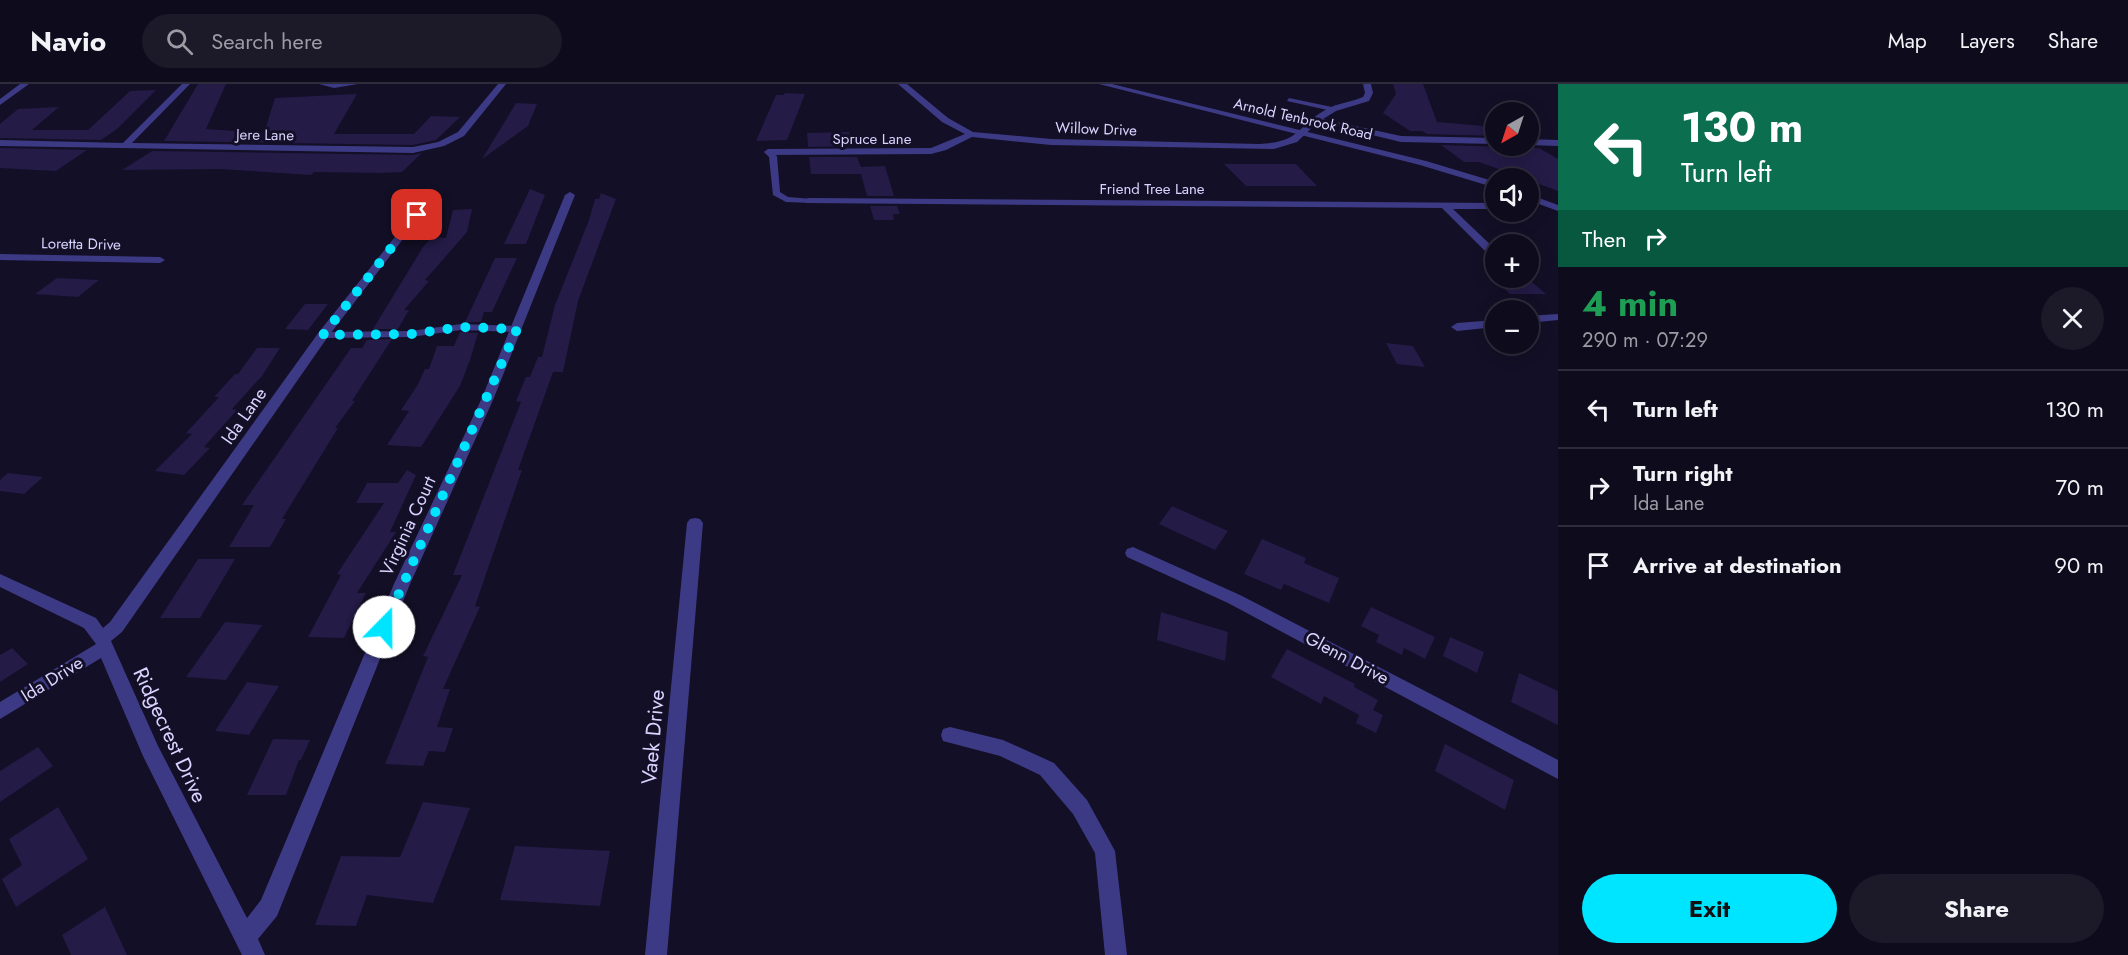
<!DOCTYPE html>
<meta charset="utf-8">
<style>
:root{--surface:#0e0b1c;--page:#1c1929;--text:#f1f3f6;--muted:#9b9ba3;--line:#2e2b3b;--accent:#00e5ff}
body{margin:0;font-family:Jost,sans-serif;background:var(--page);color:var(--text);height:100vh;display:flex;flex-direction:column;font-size:22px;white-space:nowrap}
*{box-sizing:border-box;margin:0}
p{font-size:20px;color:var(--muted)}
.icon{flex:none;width:33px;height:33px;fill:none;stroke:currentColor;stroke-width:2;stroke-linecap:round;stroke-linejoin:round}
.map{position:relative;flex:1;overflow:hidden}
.drawer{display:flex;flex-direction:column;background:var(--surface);width:570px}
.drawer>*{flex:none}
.guide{background:#0b6e4f;color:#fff;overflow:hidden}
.needle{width:39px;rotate:219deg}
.tools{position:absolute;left:1485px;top:18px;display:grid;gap:12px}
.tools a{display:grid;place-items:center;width:54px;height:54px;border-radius:50%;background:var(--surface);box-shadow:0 3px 15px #0003,0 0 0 2px var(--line);font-size:30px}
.pin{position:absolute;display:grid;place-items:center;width:51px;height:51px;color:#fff;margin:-26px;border-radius:12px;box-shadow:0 3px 9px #0006}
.me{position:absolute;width:66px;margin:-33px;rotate:22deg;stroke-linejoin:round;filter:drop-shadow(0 0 4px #0008)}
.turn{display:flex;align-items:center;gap:21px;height:126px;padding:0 24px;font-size:27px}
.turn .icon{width:78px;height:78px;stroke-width:2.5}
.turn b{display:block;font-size:42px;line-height:51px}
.then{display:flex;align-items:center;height:57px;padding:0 24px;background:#0003;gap:12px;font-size:22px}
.round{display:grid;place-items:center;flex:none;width:63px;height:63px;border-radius:32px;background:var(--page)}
.summary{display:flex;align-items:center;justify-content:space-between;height:102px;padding:0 24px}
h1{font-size:36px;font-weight:700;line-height:45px;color:#1e9e55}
.primary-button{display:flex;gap:12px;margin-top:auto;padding:12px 24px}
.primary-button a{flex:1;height:69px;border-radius:36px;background:var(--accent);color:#111;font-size:24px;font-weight:700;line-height:69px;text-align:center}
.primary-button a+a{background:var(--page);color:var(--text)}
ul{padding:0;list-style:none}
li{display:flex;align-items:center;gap:18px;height:78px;padding:0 24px;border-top:2px solid var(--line)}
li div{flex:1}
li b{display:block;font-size:22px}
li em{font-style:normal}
header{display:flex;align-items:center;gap:36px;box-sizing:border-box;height:84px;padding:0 30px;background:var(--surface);border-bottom:2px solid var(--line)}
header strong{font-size:28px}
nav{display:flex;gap:33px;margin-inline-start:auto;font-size:21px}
.search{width:420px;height:54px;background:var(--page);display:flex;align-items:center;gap:15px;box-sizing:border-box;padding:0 21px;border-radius:33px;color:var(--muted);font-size:22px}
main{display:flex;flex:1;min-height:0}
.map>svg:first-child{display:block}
.building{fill:#241b47}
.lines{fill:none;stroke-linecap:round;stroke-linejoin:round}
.service{fill:#3d3a85;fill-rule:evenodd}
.minor{fill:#3d3a85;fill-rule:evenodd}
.tertiary{fill:#3d3a85;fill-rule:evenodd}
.route{stroke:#00e5ff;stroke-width:10;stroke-dasharray:0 18}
.labels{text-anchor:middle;stroke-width:6;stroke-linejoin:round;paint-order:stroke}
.far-street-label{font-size:15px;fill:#d9d4ff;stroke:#130f26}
.street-label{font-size:18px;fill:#d9d4ff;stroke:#130f26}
.near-street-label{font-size:21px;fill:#d9d4ff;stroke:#130f26}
</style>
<header>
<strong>Navio</strong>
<div class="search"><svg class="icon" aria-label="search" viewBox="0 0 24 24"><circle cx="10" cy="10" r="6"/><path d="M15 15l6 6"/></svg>Search here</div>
<nav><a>Map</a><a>Layers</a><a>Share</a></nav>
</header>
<main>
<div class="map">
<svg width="1558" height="871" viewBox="0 0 1558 871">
<rect width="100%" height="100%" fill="#130f26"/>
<!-- building -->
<path class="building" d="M198,0H226L206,45L264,49L275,14L357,10L334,50H414L431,32L460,33L436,56L413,61L164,57Z
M1393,0H1423L1437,38L1496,43V52L1427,50L1422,47H1410L1383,29L1396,10Z
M156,6L117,45L101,56L0,54V40L18,25L59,23L32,46H88L130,7Z
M785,9L805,10L787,56L756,57L776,11H784Z
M516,19L537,20L528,42L482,75Z
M849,48L854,62L808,63L807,49Z
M1441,61L1539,64L1558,75V107L1479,78H1464Z
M0,64L87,66L56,87L0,84Z
M152,67L413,71L422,69L402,88L380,89L314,88L311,91L220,85L122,86Z
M809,73H857L861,83L885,82L894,112H867L861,90H811Z
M1224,80H1296L1317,102H1246Z
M530,105L545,111L526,160H504Z
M601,109L616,115L578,217L563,288H553L518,386H522L475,522L480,523L443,605H450L437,643L453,644L445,668L429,667L423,682L385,680L428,573L423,572L462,491H453L521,318L516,317L526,293H530L538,273H542L555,221L589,136L595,115H599Z
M870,122H897L900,130H893L894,136H874Z
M472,125L467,148L425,196L429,197L404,226H409L398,245H373L423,163L432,153L446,154L453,126Z
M495,174H517L492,228H484L481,238H465Z
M1486,188H1496V194H1527L1546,210H1510Z
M57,194L99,196L78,213L35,210Z
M305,220H328L308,246L285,245Z
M460,248L478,249L470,276L460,302L421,363L387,361L409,327L401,326L417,302L425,285H429L437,262H454Z
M392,255L352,317H355L335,344H338L282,435H286L270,463H229L254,421H242L351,264H362L367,256Z
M1386,259L1413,262L1425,283L1397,280Z
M257,264H280L262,292L232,325L237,326L204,363L210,364L184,391L155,387L192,350L186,349L219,313H214L235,290H238Z
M407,386L416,391L390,448H396L357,509H366L344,554L308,553L341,491L337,490L384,419H356L367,399H398Z
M8,389L43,393L24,410L0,407V396Z
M1172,422L1228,447L1215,466L1159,440Z
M1262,455L1306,474L1304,479L1339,494L1329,519L1284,500L1281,506L1244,490Z
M198,475H235L200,534H160Z
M1371,523L1435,553L1425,575L1404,564L1402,571L1376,558L1379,551L1361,542Z
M1161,528L1228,548L1225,577L1157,556Z
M225,538L262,541L226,596L186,593Z
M1450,553L1484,568L1477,589L1443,572Z
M12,564L28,580L0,598V571Z
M1287,565L1355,600L1354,603L1378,616L1373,626L1383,631L1376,649L1356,639L1359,631L1324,612L1321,620L1271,593Z
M1519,589L1558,607V641L1511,618Z
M247,598L279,602L249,651L215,647Z
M273,655L310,656L301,676H299L286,711H247Z
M1445,660L1514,696L1505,726L1435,687Z
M38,663L53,682L0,718V687Z
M423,718L470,724L433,819L367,811L356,842L315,841L341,772L400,773Z
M58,723L88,775L16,823L2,795L22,781L9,755Z
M515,762L610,767L600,822L500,816Z
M105,823L127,871H71L62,851Z"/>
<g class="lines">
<!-- service -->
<path class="service" d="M1289,14L1332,23L1336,25L1332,27L1287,17Z
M768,66L777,72L780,108L788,113L812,115V119L786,118L773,111L769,73L764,68Z
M461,240L517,242L522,245L517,248L461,246L411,253L323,254L318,251L323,248L411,247Z"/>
<!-- minor -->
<path class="minor" d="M20,0H29L0,21V15Z
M182,0H190L132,59L413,63L438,58L458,48L498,0H506L464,52L444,62L413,69L0,62V56L123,59Z
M319,0H358L334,4Z
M898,0H907L948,34L973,48L1051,55L1259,60C1303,58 1295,42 1327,25C1338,19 1351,18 1363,13L1365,9L1363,0H1371L1373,9L1369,17L1336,27L1323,35L1401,52L1496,54V60L1401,58L1318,38L1297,58L1274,65L1051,61L972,53L946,66L931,70L768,71L764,68L768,65L931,64L965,50L942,38Z
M1528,55L1558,56V62L1528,61Z
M570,108L575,111L493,316L410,500L277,832L258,855L265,871H242L143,672L101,574L0,635V618L96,560L84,544L0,503V490L96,534L103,544L110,538L319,248L414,129H420V133L327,254L122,548L111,557L158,662L247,834L261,816L394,500L481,316L565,111Z
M809,114L1496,119V125H1453L1496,166V170H1488L1442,124L806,119V115Z
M0,170L160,173L165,176L160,179L0,176Z
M1558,230V236L1528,239V232Z
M1496,236V243L1457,247L1451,243L1457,239Z
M695,434L700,435L703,439L667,871H645L687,439L690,435Z
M1133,463L1240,511L1558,676V695L1228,519L1127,473L1125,469L1127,465Z
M950,643L1003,656L1054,679L1087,716L1115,767L1127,871H1105L1095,769L1073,730L1040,691L1000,672L943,657L941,651L943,645Z"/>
<!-- tertiary -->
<path class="tertiary" d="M1099,0H1112L1426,77L1496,98V104L1420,81Z
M1528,110L1558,121V127L1528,116Z"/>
</g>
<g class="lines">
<!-- route -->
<path class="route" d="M384,543L517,245L461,243L411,250L323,251L417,131"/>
</g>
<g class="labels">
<!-- far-street labels -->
<g class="far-street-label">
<text transform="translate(1303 35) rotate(13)" y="5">Arnold Tenbrook Road</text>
<text transform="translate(1096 45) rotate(2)" y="5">Willow Drive</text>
<text transform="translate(265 51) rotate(1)" y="5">Jere Lane</text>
<text x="872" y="60">Spruce Lane</text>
<text x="1152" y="110">Friend Tree Lane</text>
<text transform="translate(81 160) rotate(1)" y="5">Loretta Drive</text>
</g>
<!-- street labels -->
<g class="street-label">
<text transform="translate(244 332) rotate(-55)" y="6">Ida Lane</text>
<text transform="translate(408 442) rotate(-65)" y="6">Virginia Court</text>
<text transform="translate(1347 574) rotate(28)" y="6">Glenn Drive</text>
<text transform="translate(52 595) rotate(-32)" y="6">Ida Drive</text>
</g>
<!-- near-street labels -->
<g class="near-street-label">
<text transform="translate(170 651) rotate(65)" y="7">Ridgecrest Drive</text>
<text transform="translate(653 653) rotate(-85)" y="7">Vaek Drive</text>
</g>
</g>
</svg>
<div class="tools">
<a><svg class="needle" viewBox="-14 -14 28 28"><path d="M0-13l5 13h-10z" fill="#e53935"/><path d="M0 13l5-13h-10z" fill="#9b9ba3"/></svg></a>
<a><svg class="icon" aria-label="sound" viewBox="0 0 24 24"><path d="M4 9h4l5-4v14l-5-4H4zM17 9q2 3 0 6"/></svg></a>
<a>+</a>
<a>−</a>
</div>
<div class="pin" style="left:417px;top:131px;background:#d93025"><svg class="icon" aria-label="arrive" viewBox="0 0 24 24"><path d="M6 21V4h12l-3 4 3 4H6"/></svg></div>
<svg class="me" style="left:384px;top:543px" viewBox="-20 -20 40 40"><circle r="19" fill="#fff"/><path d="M0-13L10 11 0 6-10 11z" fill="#00e5ff"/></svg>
</div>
<section class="drawer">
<div class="guide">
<div class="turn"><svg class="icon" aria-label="left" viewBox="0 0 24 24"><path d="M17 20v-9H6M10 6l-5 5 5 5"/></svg><div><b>130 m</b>Turn left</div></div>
<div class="then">Then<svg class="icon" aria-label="right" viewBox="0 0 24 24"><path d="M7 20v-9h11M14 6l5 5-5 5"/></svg></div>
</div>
<div class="summary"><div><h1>4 min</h1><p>290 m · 07:29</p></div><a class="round"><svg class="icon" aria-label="close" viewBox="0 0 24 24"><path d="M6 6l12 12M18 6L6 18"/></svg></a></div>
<ul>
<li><svg class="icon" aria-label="left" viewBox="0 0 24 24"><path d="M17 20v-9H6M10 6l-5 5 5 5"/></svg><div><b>Turn left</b></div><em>130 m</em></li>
<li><svg class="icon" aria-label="right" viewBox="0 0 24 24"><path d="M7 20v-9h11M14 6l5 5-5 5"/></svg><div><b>Turn right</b><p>Ida Lane</p></div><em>70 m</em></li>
<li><svg class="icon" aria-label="arrive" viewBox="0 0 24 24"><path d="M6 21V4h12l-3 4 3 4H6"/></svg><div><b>Arrive at destination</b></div><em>90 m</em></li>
</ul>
<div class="primary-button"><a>Exit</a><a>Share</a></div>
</section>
</main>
